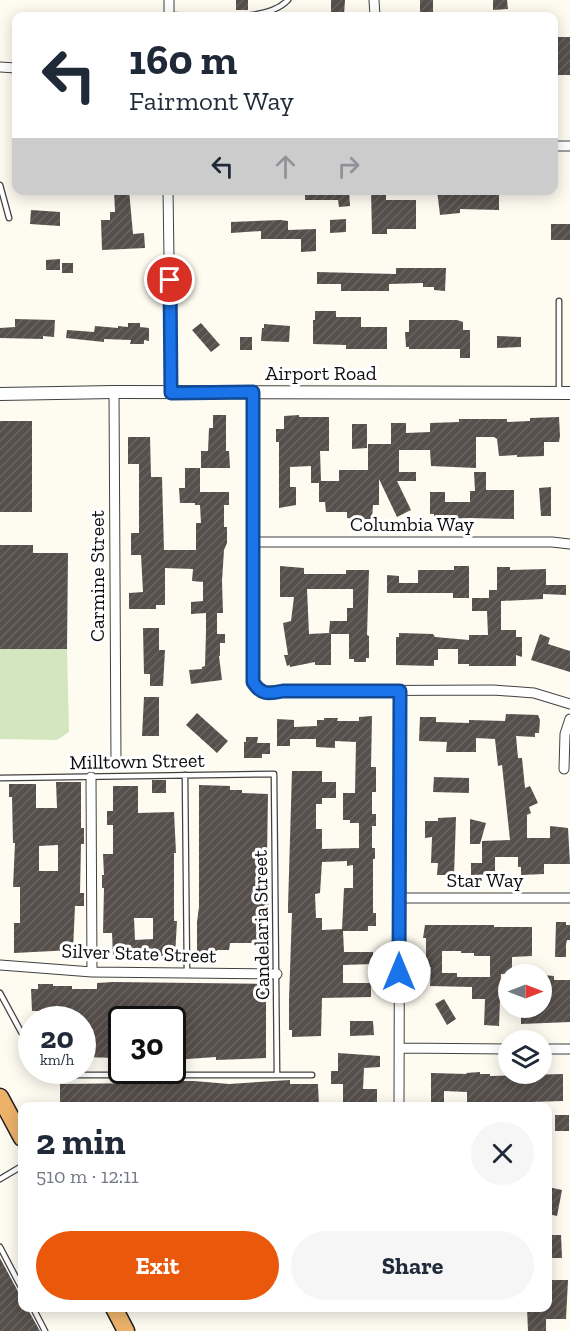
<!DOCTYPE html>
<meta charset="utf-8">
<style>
:root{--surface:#fff;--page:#f6f6f7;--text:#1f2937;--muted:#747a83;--accent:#ea580c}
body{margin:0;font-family:"Zilla Slab",serif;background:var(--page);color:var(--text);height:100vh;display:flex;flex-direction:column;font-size:22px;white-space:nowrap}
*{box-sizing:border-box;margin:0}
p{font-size:20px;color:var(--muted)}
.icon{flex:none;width:33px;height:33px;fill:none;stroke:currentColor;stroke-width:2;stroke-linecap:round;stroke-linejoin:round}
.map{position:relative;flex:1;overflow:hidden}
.panel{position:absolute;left:18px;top:1102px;width:534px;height:210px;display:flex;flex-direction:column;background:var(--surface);border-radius:12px;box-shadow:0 3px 15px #0003}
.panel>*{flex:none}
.top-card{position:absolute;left:12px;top:12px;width:546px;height:183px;border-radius:12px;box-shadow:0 3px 15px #0003;background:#fff;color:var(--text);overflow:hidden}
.needle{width:39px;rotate:90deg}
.fabs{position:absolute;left:498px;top:964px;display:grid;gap:12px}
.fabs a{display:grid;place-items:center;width:54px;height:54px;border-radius:50%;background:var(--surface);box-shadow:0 3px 15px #0003;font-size:30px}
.speed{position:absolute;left:18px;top:1006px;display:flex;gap:12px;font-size:30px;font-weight:700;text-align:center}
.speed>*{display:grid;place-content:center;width:78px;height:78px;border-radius:50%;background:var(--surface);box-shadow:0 3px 15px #0003;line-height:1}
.speed small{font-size:15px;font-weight:400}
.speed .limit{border:3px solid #111;border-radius:9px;background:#fff;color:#111}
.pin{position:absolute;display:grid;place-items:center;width:51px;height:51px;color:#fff;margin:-26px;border:3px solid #fff;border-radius:50%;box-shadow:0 2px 6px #0007}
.me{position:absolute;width:66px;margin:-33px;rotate:0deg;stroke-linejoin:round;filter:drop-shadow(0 0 4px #0008)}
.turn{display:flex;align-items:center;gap:21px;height:126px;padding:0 18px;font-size:27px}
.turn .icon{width:78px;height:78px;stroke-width:2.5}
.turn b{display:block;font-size:42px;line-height:51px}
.lanes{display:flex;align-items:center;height:57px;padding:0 18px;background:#0003;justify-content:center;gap:30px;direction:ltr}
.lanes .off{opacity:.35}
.round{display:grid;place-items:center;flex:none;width:63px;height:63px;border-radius:32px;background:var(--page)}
.summary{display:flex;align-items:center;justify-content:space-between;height:102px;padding:0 18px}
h1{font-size:36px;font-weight:800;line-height:45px}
.action{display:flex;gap:12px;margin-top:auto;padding:12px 18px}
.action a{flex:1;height:69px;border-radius:36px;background:var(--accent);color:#fff;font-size:24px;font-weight:800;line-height:69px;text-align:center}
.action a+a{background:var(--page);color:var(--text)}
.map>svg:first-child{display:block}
.grass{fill:#d4e6bd}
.building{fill:url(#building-hatch);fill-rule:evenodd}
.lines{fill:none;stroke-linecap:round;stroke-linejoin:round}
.service-casing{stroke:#414141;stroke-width:7}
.minor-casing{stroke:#414141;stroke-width:11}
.tertiary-casing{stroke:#414141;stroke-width:14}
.trunk-casing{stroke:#1f1f1f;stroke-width:19}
.service{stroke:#fff;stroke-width:4.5}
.minor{stroke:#fff;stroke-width:9}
.tertiary{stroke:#fff;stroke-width:12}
.trunk{stroke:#ecb26a;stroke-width:16}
.route-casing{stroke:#114b97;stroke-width:15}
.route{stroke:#1a73e8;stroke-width:10}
.labels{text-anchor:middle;stroke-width:6;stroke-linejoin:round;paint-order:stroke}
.street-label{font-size:20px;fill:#0e0e0e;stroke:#fff}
</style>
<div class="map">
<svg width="570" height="1331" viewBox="0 0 570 1331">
<defs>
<pattern id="building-hatch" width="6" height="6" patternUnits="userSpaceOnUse" patternTransform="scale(1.5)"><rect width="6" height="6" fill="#564f4b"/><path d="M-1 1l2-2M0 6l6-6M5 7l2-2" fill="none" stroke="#696461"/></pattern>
</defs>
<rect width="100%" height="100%" fill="#fefbf1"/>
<!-- grass -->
<path class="grass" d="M0,649H67L69,732L57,740L0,739Z"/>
<!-- building -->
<path class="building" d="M236,0H248V10H236Z
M331,0H345L344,15H331Z
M420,0H433V16H420Z
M493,0H507L508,9L493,10Z
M554,37H570V75H554Z
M114,190H129L133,234L144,233L145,248L102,250L101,220H110V212H115Z
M305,190H349L350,206L339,207L338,200H305Z
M371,190H386V200H416V229H387V234H372Z
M437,190H474V193L499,194V210L460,209V213L440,215Z
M31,210L60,212V226L30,224Z
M346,219V232L330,233V220Z
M281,220L288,221V230L316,229V251L301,252V239H261V231L231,233V222Z
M551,224H570V240H551Z
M60,259V270H46V260Z
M62,263H73V273H62Z
M396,268H446L445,291L434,290V287H423V283L389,284V291H341V284H317V272L396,274Z
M315,311H336V317H361V327H387V349H346V345L313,344V320H315Z
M15,319L55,320L54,337L43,336V339L0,338V328L15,327Z
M409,320H457L463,322V330H470V358H460V349H409V347H406L405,332H409Z
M128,323H140V327L149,328V341L144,340V344H130L131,340L104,339V342L66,338L67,330L94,332L95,326L118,328V326L128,327Z
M201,323L220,345L211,352L192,330Z
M264,324L290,326L289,342L261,341L262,328H264Z
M497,336L521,337V347L497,348Z
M240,337H252V350H240Z
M213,415H226V451H229L230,468H201V451H208L209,428H213Z
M299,415V417H329V451H320L321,481H339V470H368V444H391V423H406V433L430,432V423L459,422V419H507V422L530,421V418L559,417L560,436L559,442H544V456L517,457V455L499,456L497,439L494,437H476V468L431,466L430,450H399V472H416V481H397L411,510L397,517L379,479V505H373L372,519H355L347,518V512H326L325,502H319V483H311V466L290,467V487H296V505L279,508V442H276V429H284V416Z
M0,421H32V512H0Z
M352,424H367V448L352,449Z
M128,437H150L151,477H162L164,550H196V523H201L200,505H195V503H180L179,488H185V468H200V492H229V505H224V527H227V543L224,550L222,581L223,613H217V634H225V643H220V656H219L222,680L191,684L189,670L202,669V667L205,666L206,632V613L191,614V602L203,601V582L192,581L193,569L165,568V605H156V609H129V593L143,592L141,555H131V533H139V464H128Z
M474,472H486V490H514V519L470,518L434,519V514H430V492H445V502H470V491H475Z
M551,487V516H541L539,488Z
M0,545H33V553H68L67,649H0Z
M280,566L304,568V574H346V570H369L367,635L369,636V658H366V662H354V659H349V634H331V665H315V662L290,667V665L287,666L284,655H288L283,623L291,621L294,597H280ZM307,589H353V608H347V621H330L329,633L309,634Z
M454,566H469V598H453V593H387V575L399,576V583H418V570H454Z
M497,567H510V570L546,569V585H566V595L543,594V599L501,601V630H516V637H522V657L516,655V666H469V664H458V649H438V660H434V666L396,665V637H399V633L433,634L435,637L469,640V635H488L487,611H472V598H489V590H497Z
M143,628H159V650H165L163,686H150V674H144Z
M540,634L550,638L548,644L570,651V672L531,660Z
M144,697H159V736H142Z
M197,713L228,741L217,753L186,725Z
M506,714L538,715L540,720L539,733H535V737L516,736L518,758H522L525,788L530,786L538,803L529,807L531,813L527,815V838H550V826L568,828L570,864H544V874L521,875V867H518V857H495V874L471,875V863H482V841L510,840L502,765L498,766L495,739L476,738V752H446L447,742L419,741L420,717H436V722L469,723V720L505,721Z
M372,716L371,767H376V792H372V814H376V826H372V848H375V859H373V913H376V926H368V931H343L344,952H373V964L343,965V983H371V997L322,998L321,1036L292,1037V1030H289V999L292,913H288V907L292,771H322V782H336V798H322V804H316V829H322V849L359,848V823H350V820H343V793H355L356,742L335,741V748L316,747V739H290V746H277V719L294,720V727L317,726V720H324V718H338L337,721H359V717ZM347,861V866L353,865V888H344L342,929L322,930V918H316L315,894L320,893L322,862Z
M246,737H258L257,743H270V754H262V758H244V742H246Z
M434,777L469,778V793L433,792Z
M152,780H166V793H152Z
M56,782H81V828H84V844H81L80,893H84V906H75L73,950L14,953V923H20V887H13L15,843H13L12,797H9V784H36V808H57ZM58,845V871H39V846Z
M199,785L230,786V790H242V793L268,794L267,856L269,890L267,943H230L229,950H217V958H197V922L199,907Z
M113,786H138V813L174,812L176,853H174V921H177L175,956H113L112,933H103L104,888H102V875H104L103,854H113V825H107V811H113ZM134,918H153V939L135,940Z
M456,817L454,875H437L438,863H431L432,837L425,838V821H438V818Z
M470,819L486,823L480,844H470Z
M556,922H566V925H570V940H567L566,944V957H555Z
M425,925H494V927H532V956L512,957V974H501L499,1026L484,1025L485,999H472V987L430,986L431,967H426V938H423ZM442,951H461V953H474V956H490V977H457V973H442Z
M542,975L554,976V980H570V1022L521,1024V1010L542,1008Z
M113,982L266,984V1058L216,1060V1057L172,1060V1017L150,1018V1020H118V1058L82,1057V1020H72V1016H53V1018L38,1019V1011H32L31,989H38V984H53V986H72V989H97V983Z
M444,999L456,1019L447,1025L435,1004Z
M350,1021H373L374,1035L350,1036Z
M338,1053L380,1056V1067L364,1068L363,1089H377V1107H343V1084H331V1071H338Z
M480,1072V1074H490V1076L563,1074V1101L531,1102V1107H493V1102H467V1092L444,1091V1107H431V1073L467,1074L466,1073Z
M290,1080V1084H318L319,1107H60V1084L148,1083V1081H194L229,1084Z
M555,1115H569V1131H555Z
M548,1187L562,1190L557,1216L548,1214Z
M548,1235H561L562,1258H549Z
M0,1258L22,1299V1308H27L40,1331H0Z
M548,1280H568L566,1319H546V1331H528L527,1308H548Z"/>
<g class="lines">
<defs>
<path id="service" d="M169,15C200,16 266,24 288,0
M0,185L9,218
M559,301V391
M185,775L187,974
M0,778L274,774L277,1075
M0,993L32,1052
M42,1071L44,1075H312
M0,1179L22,1166
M0,1247L22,1289
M33,1308L45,1331"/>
<path id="minor" d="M169,0V16
M374,0L375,16
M0,67L16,68
M554,146H570
M168,190L171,393
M114,392L116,760
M253,392V664C249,689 259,696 283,691L493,690L534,693L570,704
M253,542H552L570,544
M564,769L565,734L570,719
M91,777L92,972
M400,898H570
M0,965L92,972L277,974
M399,1048L508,1049
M542,1049H570
M399,1107L400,691"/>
<path id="tertiary" d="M0,394L114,392L570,393"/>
<path id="trunk" d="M0,1097L22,1138
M114,1308L126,1331"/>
</defs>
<!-- service casing -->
<use href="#service" class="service-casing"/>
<!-- minor casing -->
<use href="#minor" class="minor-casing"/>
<!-- tertiary casing -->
<use href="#tertiary" class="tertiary-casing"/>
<!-- trunk casing -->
<use href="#trunk" class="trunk-casing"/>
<!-- service -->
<use href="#service" class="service"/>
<!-- minor -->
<use href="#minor" class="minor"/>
<!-- tertiary -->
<use href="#tertiary" class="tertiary"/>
<!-- trunk -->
<use href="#trunk" class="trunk"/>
</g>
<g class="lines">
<defs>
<path id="route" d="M170,280L171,393L253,392V682C261,695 268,694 283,691H400L399,972"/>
</defs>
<!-- route casing -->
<use href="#route" class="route-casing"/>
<!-- route -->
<use href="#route" class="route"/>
</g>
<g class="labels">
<!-- street labels -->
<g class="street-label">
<text x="321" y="380">Airport Road</text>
<text x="412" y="531">Columbia Way</text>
<text transform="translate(97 576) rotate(-90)" y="7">Carmine Street</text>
<text transform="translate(137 761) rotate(-1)" y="7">Milltown Street</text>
<text x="485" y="887">Star Way</text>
<text transform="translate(261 925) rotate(-91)" y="7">Candelaria Street</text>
<text transform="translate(139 953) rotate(2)" y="7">Silver State Street</text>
</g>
</g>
</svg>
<div class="fabs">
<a><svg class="needle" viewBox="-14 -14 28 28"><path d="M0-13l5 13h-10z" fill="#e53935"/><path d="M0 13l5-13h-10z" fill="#747a83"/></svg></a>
<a><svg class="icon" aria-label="layers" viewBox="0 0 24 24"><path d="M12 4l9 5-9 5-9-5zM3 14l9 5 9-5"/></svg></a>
</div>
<div class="speed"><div>20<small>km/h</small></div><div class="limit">30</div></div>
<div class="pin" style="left:170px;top:280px;background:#d93025"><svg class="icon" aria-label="arrive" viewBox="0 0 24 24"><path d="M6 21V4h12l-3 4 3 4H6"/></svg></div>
<svg class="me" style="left:399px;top:972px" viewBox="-20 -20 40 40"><circle r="19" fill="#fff"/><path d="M0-13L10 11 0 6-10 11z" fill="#1a73e8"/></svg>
<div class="top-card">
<div class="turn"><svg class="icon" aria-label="left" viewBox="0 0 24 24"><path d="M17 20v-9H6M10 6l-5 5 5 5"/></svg><div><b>160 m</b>Fairmont Way</div></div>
<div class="lanes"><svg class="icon" aria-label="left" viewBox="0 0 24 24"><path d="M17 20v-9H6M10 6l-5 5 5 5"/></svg><svg class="icon off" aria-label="ahead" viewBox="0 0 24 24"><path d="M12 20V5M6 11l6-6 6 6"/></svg><svg class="icon off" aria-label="right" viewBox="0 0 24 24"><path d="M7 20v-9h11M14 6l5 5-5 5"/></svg></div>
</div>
<section class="panel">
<div class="summary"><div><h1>2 min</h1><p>510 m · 12:11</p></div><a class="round"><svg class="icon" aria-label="close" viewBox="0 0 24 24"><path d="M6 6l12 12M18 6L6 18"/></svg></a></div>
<div class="action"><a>Exit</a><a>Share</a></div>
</section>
</div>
